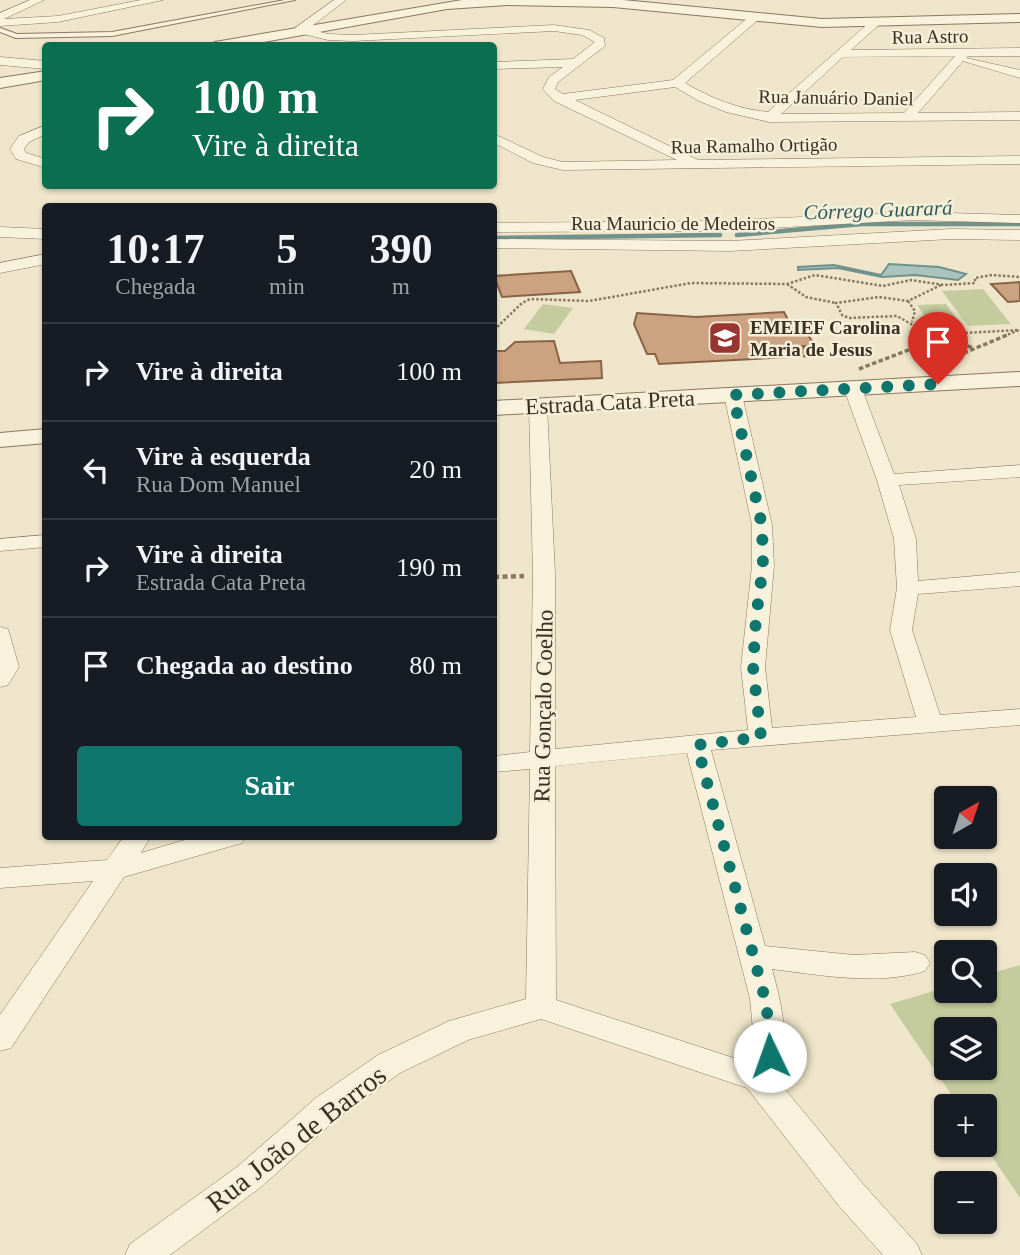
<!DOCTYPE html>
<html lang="pt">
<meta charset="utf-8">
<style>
:root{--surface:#171b24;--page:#20242c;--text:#f1f3f6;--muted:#9ea1a6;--line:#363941;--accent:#0f766e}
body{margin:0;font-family:Georgia,serif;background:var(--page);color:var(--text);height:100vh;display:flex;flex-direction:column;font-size:26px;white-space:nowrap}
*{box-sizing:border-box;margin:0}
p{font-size:23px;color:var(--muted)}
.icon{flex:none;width:38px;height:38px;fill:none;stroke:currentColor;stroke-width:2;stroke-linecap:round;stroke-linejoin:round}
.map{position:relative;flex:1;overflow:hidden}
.details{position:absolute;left:42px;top:203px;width:455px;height:637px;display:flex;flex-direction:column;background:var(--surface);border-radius:7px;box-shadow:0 2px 5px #0004}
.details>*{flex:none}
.banner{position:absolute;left:42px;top:42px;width:455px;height:147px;border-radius:7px;box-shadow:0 2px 5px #0004;background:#0b6e4f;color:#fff;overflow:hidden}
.needle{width:46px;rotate:39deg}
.controls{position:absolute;left:934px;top:786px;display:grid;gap:14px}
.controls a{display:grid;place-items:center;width:63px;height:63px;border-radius:7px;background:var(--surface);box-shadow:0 2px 5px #0004;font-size:35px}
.pin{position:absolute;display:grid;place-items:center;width:60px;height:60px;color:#fff;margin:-72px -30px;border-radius:50% 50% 50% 0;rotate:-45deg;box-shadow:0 0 7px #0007}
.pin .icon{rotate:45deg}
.me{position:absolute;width:77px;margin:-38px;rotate:357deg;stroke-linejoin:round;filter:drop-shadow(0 0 5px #0008)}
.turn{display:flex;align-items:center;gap:24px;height:147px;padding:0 35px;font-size:32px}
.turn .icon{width:91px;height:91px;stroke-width:2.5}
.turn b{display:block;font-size:49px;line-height:60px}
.eta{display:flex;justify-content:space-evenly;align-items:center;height:119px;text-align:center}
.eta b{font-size:42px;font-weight:600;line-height:49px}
.cta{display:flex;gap:14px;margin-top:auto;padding:14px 35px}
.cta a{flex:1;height:80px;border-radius:7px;background:var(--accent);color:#fff;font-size:28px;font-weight:600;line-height:80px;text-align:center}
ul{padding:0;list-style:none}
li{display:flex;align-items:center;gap:21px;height:98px;padding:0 35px;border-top:2px solid var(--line)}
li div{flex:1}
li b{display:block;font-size:26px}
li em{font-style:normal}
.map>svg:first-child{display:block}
.green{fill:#c4cc9e;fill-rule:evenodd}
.water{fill:#aac3bd;stroke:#71918b;stroke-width:2}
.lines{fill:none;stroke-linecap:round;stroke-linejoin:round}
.stream{stroke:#71918b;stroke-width:4.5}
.building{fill:#cba381;stroke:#896345;stroke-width:2}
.service-casing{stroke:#8a785f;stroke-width:2}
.minor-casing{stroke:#8a785f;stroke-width:1}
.tertiary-casing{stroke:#8a785f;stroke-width:2}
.path-far2{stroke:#8a785f;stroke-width:2.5;stroke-dasharray:2.5 2;stroke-linecap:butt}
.path-far1{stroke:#8a785f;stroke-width:3.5;stroke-dasharray:4.5 2.5;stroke-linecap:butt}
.path{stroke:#8a785f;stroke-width:4.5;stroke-dasharray:5 3.5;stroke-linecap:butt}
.service{fill:#f8f2dd;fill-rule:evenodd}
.minor{fill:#f8f2dd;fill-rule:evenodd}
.tertiary{fill:#f8f2dd;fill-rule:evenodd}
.route{stroke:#0f766e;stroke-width:12;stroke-dasharray:0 21.6}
.labels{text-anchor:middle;stroke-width:5;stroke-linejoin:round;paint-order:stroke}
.far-street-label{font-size:19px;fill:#3b2f21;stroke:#f5efda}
.far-poi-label{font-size:19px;font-weight:bold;fill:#3b2f21;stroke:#f5efda;text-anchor:start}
.far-water-label{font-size:21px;font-style:italic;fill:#315b5a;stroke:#f5efda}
.street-label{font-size:23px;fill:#3b2f21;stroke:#f5efda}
.near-street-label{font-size:28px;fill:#3b2f21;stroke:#f5efda}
</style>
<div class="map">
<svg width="1020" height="1255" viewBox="0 0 1020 1255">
<rect width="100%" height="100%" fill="#eee5ca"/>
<!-- green -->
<path class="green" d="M983,289L1011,324L968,326L942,291Z
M543,304L573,308L554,334L524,329Z
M946,304L964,329L934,330L917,305Z
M1020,965V1198L984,1145L985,1106H959L890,1004L947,987V990H985V975ZM985,1029V1068H947V1029Z"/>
<!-- water -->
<path class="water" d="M889,264L939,267L966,274L958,280L915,275L882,277L838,268L798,270V267L834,265L881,275Z"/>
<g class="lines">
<!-- stream -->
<path class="stream" d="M737,235L862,224H1020
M494,238L720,235"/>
</g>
<!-- building -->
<path class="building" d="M571,271L580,292L502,297L494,276Z
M1020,282V301L1008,302L991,284Z
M784,312L789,322H800L815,346H803L809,356L659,364L655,354H647L634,324L637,313L696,317Z
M554,341L560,363L601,361L602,378L494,383V351H505L515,342Z"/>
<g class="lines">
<defs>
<path id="service" d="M285,0H295L112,36L16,38L0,32V28L17,34L112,32Z"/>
<path id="minor" d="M30,0H44L4,19L58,16L141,0H163L58,22L0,26V13Z
M334,0H346L308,29L328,34L353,35L554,25L589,30L604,38L605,46L558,82L555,89L563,94L673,80L750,16H758V20L685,83C711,98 737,109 768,112L871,21L881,23L851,50L1020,48V56H968L966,58L1020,70V78L963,61L918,113L1020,112V120L769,122L726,112L699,101L675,87L575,100L698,160L1020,156V164L563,170L533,163L494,143V134L543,157L563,162L677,160L554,101L543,89L549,77L563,67L494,69V62L573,59L595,42L582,35L554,31L353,41L328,40L295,32V28ZM955,56L904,113L781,114L843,57Z
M0,57L46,61V69L0,65Z
M46,125V134L29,142L24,149L26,153L46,159V168L16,159L10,149L19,136Z
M913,212L1020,215V223L913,220L715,231L494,232V223L715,221Z
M0,227L46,229V239L0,237Z
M951,229L1020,230V240L951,239L730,251L494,248V239L730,241Z
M46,254V264L0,273V263Z
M853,384L862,389L894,474L1020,465V477L899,485L916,539L918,581L1020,572V586L918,594L912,630L940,715L1020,709V725L711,750L765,946L854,955L915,952L925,955L930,963L925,971C878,986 820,975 772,969C782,1006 791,1040 775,1077L863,1184L917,1244L922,1255H883L839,1206L747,1088L541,1019L468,1040L400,1073L339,1117L261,1187L170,1255H125L130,1244L237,1167L317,1097L378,1055L449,1021L526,999L530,769L494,772V756L530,752L533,574L529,406L531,402L538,400L547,406L555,574V749L748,730L741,667L752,566V525L724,395L733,390L742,395L772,525L774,566L765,667L772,728L916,717L890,630L897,588L894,539L877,480L844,389ZM687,753L750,999L754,1040L749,1063L556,1000L555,766Z
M46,535V547L0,551V539Z
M0,627L8,629L19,667L8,685L0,687Z
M124,836H151L141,853L198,836H246L242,843L124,877L11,1048L0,1051V1015L93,881L0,888V868L107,860Z"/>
<path id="tertiary" d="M462,0H623L822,19L1020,14V22L822,27L613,7L507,5L447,9L242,46H208L215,42Z
M46,71V80L0,88V78Z
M1020,372V386L494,415V401Z
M46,429V443L0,447V433Z"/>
</defs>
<!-- service casing -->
<use href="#service" class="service-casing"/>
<!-- minor casing -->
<use href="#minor" class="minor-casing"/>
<!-- tertiary casing -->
<use href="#tertiary" class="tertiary-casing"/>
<!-- path-far2 -->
<path class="path-far2" d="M787,284L806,297L836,303
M941,285L908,301L879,297L836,303L842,315L849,318L897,316L930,335L1019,330L1002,337
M908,301L915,311L912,322
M494,330L522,303L530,299L589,301L691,283L787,284L815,275L883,286L911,280L944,285L975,283V278L992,275L1020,277
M949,334L952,337"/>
<!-- path-far1 -->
<path class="path-far1" d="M930,335H932
M950,335L956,341L973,348
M938,364L1007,335
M859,369L937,339V335"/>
<!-- path -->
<path class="path" d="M494,577L524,576"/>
<!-- service -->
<use href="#service" class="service"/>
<!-- minor -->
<use href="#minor" class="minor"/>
<!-- tertiary -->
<use href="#tertiary" class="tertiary"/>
</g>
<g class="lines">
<!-- route -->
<path class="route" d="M770,1056L771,1038L765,999L697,745L761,737L753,667L756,618L763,566L762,526L733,395L938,384"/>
</g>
<!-- icons -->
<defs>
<symbol id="school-square" viewBox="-11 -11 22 22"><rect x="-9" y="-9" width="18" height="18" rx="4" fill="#983530" stroke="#f5efda"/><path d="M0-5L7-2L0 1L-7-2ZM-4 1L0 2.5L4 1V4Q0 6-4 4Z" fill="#fff"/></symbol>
</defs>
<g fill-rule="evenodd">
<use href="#school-square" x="706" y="319" width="38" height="38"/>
</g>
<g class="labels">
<!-- far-street labels -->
<g class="far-street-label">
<text transform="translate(930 36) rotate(-1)" y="7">Rua Astro</text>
<text transform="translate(836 97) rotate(1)" y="7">Rua Januário Daniel</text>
<text transform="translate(754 145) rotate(-1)" y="7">Rua Ramalho Ortigão</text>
<text x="673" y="230">Rua Mauricio de Medeiros</text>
</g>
<!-- far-poi labels -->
<g class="far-poi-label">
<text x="750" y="334">EMEIEF Carolina<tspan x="750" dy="22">Maria de Jesus</tspan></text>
</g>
<!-- far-water labels -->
<g class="far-water-label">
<text transform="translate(878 210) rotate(-2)" y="7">Córrego Guarará</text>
</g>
<!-- street labels -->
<g class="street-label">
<text transform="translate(610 402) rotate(-3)" y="8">Estrada Cata Preta</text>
<text transform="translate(543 706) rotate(-89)" y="8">Rua Gonçalo Coelho</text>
</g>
<!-- near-street labels -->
<g class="near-street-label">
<text transform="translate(296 1138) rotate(-38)" y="10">Rua João de Barros</text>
</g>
</g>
</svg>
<div class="controls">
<a><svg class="needle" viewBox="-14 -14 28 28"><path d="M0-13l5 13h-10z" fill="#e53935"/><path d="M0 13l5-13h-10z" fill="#9ea1a6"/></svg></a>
<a><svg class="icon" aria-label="sound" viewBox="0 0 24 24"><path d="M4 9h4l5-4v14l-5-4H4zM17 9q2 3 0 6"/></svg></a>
<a><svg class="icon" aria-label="search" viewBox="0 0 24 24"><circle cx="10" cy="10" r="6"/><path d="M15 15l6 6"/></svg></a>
<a><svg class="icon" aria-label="layers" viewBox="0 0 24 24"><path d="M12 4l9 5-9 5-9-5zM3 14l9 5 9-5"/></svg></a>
<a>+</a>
<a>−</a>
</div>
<div class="pin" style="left:938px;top:384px;background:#d93025"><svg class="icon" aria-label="arrive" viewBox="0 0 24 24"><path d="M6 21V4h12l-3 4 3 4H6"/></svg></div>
<svg class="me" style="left:770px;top:1056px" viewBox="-20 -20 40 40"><circle r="19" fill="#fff"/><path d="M0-13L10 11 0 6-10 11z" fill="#0f766e"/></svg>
<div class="banner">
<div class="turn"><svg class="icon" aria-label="right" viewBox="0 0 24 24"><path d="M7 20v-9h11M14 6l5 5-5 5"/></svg><div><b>100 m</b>Vire à direita</div></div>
</div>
<section class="details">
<div class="eta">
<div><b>10:17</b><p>Chegada</p></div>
<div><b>5</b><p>min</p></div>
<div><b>390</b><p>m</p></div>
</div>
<ul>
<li><svg class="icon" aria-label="right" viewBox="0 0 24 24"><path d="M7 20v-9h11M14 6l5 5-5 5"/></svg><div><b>Vire à direita</b></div><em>100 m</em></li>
<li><svg class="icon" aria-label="left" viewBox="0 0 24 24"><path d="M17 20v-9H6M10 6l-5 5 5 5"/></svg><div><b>Vire à esquerda</b><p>Rua Dom Manuel</p></div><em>20 m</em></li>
<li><svg class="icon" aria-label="right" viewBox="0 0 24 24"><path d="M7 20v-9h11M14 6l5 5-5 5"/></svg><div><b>Vire à direita</b><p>Estrada Cata Preta</p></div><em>190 m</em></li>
<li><svg class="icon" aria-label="arrive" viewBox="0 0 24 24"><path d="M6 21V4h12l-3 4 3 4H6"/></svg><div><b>Chegada ao destino</b></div><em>80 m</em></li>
</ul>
<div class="cta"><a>Sair</a></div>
</section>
</div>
